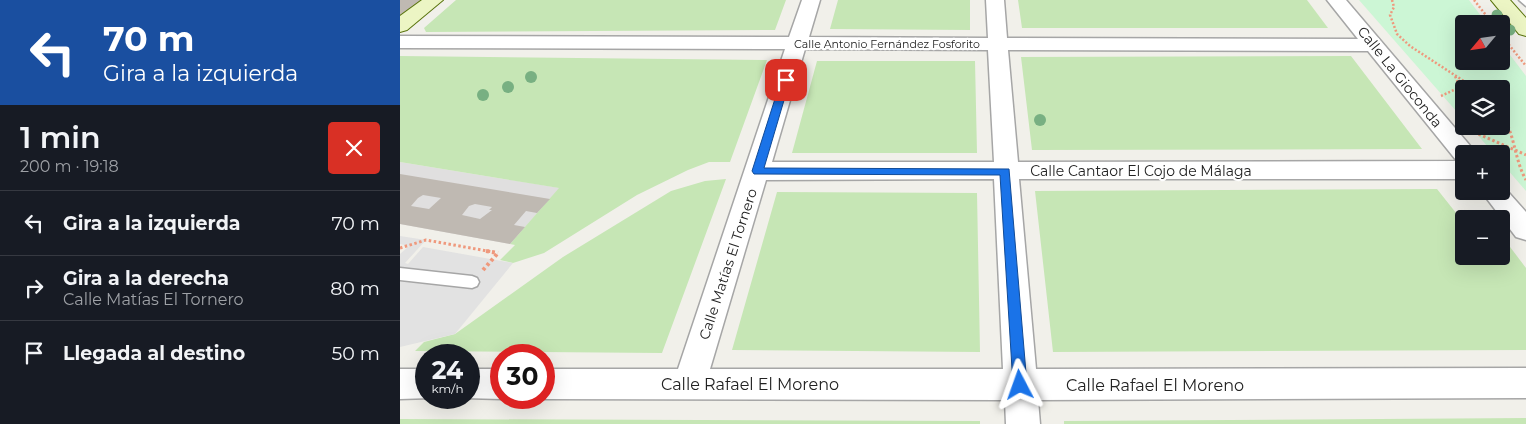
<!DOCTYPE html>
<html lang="es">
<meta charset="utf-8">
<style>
:root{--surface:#171b24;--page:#20242c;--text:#f1f3f6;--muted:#9ea1a6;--line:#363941}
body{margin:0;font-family:Montserrat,sans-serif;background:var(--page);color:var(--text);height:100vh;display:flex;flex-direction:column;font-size:19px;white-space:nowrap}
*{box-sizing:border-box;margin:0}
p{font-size:16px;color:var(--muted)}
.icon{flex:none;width:28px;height:28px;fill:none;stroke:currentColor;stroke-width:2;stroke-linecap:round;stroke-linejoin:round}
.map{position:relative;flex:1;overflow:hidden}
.drawer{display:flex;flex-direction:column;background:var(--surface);width:400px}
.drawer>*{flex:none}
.guide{background:#1a4fa0;color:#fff;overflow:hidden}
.needle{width:32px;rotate:241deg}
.tools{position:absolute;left:1055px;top:15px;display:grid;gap:10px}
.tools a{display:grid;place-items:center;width:55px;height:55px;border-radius:5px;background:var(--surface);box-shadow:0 5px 20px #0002;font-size:25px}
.speed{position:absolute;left:15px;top:344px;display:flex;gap:10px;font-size:25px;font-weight:700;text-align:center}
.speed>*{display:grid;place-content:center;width:65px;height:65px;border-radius:50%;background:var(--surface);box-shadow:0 5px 20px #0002;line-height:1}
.speed small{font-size:12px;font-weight:400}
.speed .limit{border:8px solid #d22;background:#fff;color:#111}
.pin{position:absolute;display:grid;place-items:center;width:42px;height:42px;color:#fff;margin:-21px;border-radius:10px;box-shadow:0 2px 8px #0006}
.me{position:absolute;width:55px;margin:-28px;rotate:356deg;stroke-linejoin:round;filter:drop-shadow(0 0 4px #0008)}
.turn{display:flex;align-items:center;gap:18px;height:105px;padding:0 20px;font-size:22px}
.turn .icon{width:65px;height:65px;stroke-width:2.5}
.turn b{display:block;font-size:35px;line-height:42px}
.round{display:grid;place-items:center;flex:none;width:52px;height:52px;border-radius:5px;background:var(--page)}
.overview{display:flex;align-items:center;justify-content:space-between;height:85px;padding:0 20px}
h1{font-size:30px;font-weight:600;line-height:38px}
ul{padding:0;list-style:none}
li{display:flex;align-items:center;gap:15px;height:65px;padding:0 20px;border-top:1px solid var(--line)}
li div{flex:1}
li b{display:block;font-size:19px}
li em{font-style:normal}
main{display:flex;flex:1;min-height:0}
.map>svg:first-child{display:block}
.residential{fill:#e0dfdf}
.grass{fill:#c6e6b5}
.park{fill:#ccf6d5}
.parking{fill:#e2e2e2}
.building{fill:#bfb9b2;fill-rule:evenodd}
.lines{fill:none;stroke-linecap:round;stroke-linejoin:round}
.lane-casing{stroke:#a6a6a6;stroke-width:3}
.street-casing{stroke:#a6a6a6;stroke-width:3}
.secondary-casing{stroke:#5a740e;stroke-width:2}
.path-far2{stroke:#ef997d;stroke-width:2.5;stroke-dasharray:2 2;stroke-linecap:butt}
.path-far1{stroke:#ef997d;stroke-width:3;stroke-dasharray:2.5 2.5;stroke-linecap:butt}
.path{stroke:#ef997d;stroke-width:4;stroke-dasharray:3 3;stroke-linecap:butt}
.lane{fill:#fff;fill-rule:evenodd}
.street{fill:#fff;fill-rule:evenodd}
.secondary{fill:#ecf5c4;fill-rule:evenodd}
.tree{fill:#78b082}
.route{fill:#1a73e8;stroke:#114b97}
.labels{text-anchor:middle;stroke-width:4.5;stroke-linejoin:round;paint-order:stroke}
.far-street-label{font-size:11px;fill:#222;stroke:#fff}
.street-label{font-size:14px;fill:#222;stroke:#fff}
.near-street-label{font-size:16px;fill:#222;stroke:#fff}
</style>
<main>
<section class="drawer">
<div class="guide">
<div class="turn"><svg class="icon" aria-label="left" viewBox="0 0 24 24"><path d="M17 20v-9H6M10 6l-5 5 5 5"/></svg><div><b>70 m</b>Gira a la izquierda</div></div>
</div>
<div class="overview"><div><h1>1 min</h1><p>200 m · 19:18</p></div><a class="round" style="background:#d93025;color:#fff"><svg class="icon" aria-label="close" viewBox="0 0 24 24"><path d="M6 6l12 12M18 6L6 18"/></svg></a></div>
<ul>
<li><svg class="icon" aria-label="left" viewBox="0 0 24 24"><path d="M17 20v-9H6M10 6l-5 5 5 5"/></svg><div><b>Gira a la izquierda</b></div><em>70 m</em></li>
<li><svg class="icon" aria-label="right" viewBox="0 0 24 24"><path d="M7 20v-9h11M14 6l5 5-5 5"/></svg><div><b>Gira a la derecha</b><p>Calle Matías El Tornero</p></div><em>80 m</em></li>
<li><svg class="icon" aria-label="arrive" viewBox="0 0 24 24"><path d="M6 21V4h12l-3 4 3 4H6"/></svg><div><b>Llegada al destino</b></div><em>50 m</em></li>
</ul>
</section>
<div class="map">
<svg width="1126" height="424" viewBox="0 0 1126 424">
<rect width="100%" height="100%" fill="#f1f0ea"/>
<!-- residential -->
<path class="residential" d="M0,162L160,188L110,244L0,224Z"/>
<!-- grass -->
<path class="grass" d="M56,0H386L375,30L26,32L24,28Z
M438,0H570V30L430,29Z
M618,0H907L928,28H622Z
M0,56L367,60L330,162H309L288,170L237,195L144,253L113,263L100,260L115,245L110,244L159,188L0,162Z
M951,56L1022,149L632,150L621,57Z
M417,61H575L577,153H392Z
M326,179L262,353L15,351L24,342L55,334L163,257L271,191L305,181Z
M1037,189L1064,223V256H1101V235L1126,268V350L653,352L635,191Z
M377,192L577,193L580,352L332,350Z
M1126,418V424H664V421Z
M0,419L580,421V424H0Z"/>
<!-- park -->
<path class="park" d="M959,0H1069L1087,24H1064V61H1101V43L1126,76V191L1101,162V154H1094L1070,126H1101V89H1064V120Z"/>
<!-- parking -->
<path class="parking" d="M0,236L26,240L5,263L8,264L23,247L113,263L55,334L0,347V254L9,246L0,244Z"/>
<!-- building -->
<path class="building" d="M0,0H21L0,17Z
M0,174L150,199L137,213L126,211L114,225L125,227L110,244L0,224ZM23,195L41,198L29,209L11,206L18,198ZM75,204L92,207L89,210H92L80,219L62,215L69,206Z"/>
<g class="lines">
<defs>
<path id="lane" d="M1119,0H1126V6Z
M0,268L72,276L77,278L79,282L77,286L72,288L0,280Z"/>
<path id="street" d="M402,0H420L409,37L588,38L586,0H604L607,38L958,39L927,0H946L1072,148L1076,154H1064V179H619L636,369L1126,368V398L638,400L640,424H606L605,400L144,399L139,398H144V369H278L385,49L0,48V36L389,37ZM405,49L588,50L594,162H372ZM608,50L968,51L1056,160L1061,161L618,162ZM594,179L603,369H310L366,180Z
M1101,184L1126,212V240L1116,237L1081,191H1101Z
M0,369H26V398H31L0,399Z
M69,369H101V398H106L101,399L64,398H69Z"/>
<path id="secondary" d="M22,0H43L7,30L0,32V16Z
M1091,0H1110L1126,18V36L1119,34Z"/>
</defs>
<!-- lane casing -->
<use href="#lane" class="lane-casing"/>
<!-- street casing -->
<use href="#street" class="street-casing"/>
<!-- secondary casing -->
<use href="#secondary" class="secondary-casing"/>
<!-- path-far2 -->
<path class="path-far2" d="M992,0L994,7L990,15L997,34L1010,46L1076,89
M1074,0L1093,24
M1101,35L1126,66
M1041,96L1056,89L1058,83L1055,76"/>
<!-- path-far1 -->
<path class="path-far1" d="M1101,113C1115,133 1114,159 1126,180
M1074,132L1126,155
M0,248L26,240L93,252"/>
<!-- path -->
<path class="path" d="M86,251L98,253
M83,270L98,253"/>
<!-- lane -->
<use href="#lane" class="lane"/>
<!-- street -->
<use href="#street" class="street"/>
<!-- secondary -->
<use href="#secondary" class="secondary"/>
</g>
<!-- trees -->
<g class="tree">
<circle cx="1097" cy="15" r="5.5"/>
<circle cx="1110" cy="30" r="5.5"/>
<circle cx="131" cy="77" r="6"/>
<circle cx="108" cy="87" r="6"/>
<circle cx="83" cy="95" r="6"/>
<circle cx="640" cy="120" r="6"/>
</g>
<!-- route -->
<path class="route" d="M386,77L390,80L364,168L609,169L627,385L625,390L620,392L615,390L613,385L600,175L354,174L352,171L381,80Z"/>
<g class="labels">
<!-- far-street labels -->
<g class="far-street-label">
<text x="487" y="48">Calle Antonio Fernández Fosforito</text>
</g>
<!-- street labels -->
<g class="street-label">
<text transform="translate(1000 77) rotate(51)" y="5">Calle La Gioconda</text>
<text x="741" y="176">Calle Cantaor El Cojo de Málaga</text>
<text transform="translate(328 264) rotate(-72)" y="5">Calle Matías El Tornero</text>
</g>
<!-- near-street labels -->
<g class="near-street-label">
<text x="350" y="390">Calle Rafael El Moreno</text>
<text x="755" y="391">Calle Rafael El Moreno</text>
</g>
</g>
</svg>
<div class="tools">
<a><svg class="needle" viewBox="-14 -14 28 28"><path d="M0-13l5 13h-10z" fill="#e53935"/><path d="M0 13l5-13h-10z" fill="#9ea1a6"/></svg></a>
<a><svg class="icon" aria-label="layers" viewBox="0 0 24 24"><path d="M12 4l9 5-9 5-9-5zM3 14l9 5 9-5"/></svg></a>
<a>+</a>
<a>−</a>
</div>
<div class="speed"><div>24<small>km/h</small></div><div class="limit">30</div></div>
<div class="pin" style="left:386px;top:80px;background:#d93025"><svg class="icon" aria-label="arrive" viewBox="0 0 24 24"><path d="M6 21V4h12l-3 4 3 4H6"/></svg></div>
<svg class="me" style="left:620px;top:385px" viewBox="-20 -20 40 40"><path d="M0-17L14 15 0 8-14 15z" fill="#1a73e8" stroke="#fff" stroke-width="4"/></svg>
</div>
</main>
